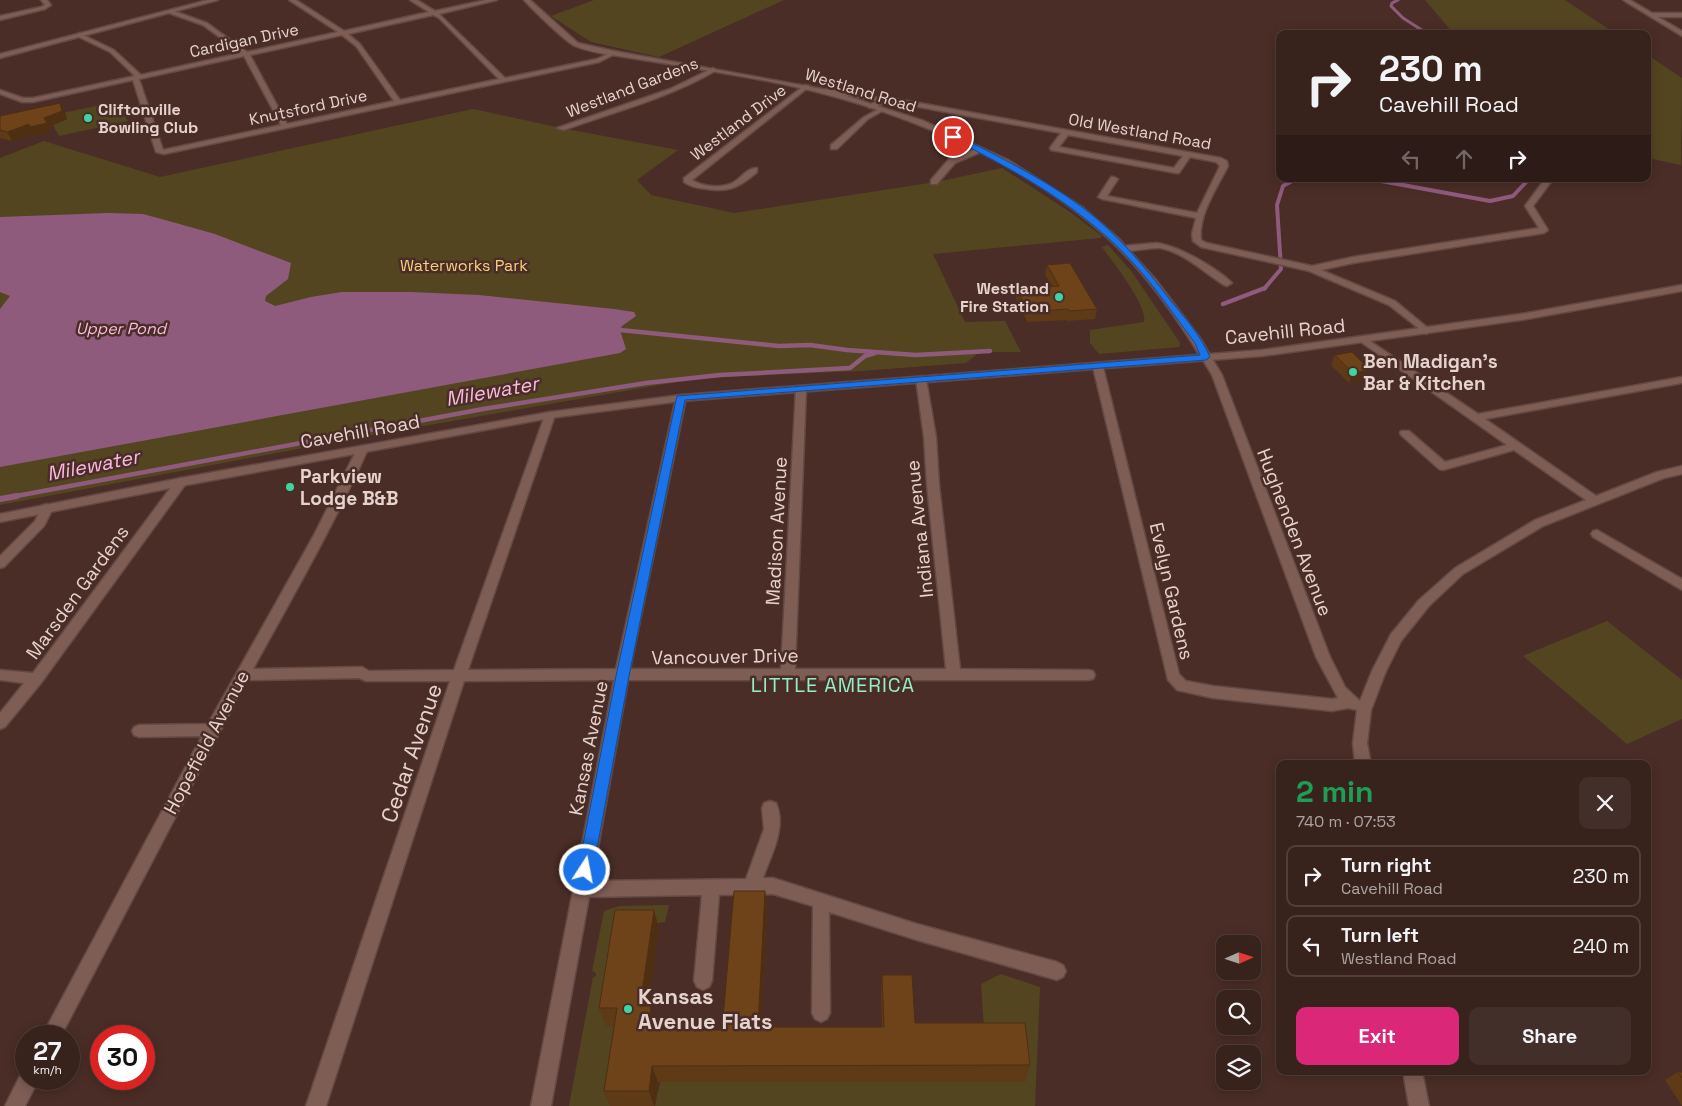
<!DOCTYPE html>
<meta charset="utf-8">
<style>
:root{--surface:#38221c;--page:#432f29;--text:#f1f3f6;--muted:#aba4a3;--line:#523f3b;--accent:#db2777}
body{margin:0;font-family:"Space Grotesk",sans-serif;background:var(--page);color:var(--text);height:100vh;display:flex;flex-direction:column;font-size:19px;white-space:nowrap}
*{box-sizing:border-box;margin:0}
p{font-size:16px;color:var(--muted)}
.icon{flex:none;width:28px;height:28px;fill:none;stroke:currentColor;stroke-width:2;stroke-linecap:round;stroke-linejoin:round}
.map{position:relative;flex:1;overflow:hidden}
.side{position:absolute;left:1276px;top:760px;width:375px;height:315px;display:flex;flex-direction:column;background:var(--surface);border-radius:10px;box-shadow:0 2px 12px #0003,0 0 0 1px var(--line)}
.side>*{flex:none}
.banner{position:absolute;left:1276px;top:30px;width:375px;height:152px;border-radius:10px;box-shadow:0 2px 12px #0003,0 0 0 1px var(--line);background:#38221c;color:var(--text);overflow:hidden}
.needle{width:32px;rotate:87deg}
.tools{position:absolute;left:1216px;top:935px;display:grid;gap:10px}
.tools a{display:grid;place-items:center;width:45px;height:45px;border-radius:10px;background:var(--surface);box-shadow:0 2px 12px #0003,0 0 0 1px var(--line);font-size:25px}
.speed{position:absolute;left:15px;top:1025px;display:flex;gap:10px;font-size:25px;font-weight:700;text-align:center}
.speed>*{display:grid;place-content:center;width:65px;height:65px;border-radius:50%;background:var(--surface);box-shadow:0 2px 12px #0003,0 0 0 1px var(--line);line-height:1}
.speed small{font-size:12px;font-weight:400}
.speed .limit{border:8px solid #d22;background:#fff;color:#111}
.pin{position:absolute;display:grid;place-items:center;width:42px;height:42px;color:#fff;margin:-21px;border:2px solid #fff;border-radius:50%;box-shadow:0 1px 5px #0007}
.me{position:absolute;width:55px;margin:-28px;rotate:11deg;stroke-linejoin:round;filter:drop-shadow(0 0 4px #0008)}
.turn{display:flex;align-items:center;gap:18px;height:105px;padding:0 20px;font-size:22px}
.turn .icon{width:65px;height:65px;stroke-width:2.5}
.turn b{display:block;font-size:35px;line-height:42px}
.lanes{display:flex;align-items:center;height:48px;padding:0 20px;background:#0003;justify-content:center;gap:25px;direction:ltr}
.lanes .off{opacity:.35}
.round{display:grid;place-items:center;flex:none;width:52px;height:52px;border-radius:10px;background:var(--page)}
.overview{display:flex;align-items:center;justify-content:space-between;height:85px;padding:0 20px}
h1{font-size:30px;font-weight:700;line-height:38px;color:#1e9e55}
.cta{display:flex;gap:10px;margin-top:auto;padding:10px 20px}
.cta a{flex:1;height:58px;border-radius:10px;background:var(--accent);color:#fff;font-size:20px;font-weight:700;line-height:58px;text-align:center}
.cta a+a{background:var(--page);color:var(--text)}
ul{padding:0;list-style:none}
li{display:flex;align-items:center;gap:15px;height:62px;margin:0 10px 8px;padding:0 10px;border:2px solid var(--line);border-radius:10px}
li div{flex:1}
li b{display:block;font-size:19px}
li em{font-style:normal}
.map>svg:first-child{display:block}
.green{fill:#544521}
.water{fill:#8f5b7c}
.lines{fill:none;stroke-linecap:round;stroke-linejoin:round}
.stream-far3{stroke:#8f5b7c;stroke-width:3}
.stream-far2{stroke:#8f5b7c;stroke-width:4}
.stream-far1{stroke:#8f5b7c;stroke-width:4.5}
.stream{stroke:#8f5b7c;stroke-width:6}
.minor-casing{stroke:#624944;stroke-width:3}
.tertiary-casing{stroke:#624944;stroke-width:3}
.secondary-casing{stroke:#624944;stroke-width:3}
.minor{fill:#7e5d55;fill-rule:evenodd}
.tertiary{fill:#7e5d55;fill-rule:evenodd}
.secondary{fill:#7e5d55;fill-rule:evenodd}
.wall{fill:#5f3a16}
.shaded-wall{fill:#4e2f12}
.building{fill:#6f431a;stroke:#4e2f12}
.route{fill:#1a73e8;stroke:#114b97}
.poi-dot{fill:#3fd4a2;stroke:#4a2d26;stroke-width:2}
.labels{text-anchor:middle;stroke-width:5;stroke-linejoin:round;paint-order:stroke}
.far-street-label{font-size:16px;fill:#e6d3ce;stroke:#4a2d26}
.far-poi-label{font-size:16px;font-weight:bold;fill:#e6d3ce;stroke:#4a2d26;text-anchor:start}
.far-park-label{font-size:16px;fill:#f5d17c;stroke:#4a2d26}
.far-water-label{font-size:16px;font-style:italic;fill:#fabae1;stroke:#4a2d26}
.street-label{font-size:19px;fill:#e6d3ce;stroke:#4a2d26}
.poi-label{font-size:19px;font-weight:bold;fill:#e6d3ce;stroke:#4a2d26;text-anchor:start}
.water-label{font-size:20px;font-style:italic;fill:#fabae1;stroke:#4a2d26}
.neighbourhood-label{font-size:20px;letter-spacing:1px;fill:#95edc8;stroke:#4a2d26}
.near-street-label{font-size:22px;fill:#e6d3ce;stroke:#4a2d26}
.near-poi-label{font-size:22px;font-weight:bold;fill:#e6d3ce;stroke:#4a2d26;text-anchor:start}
</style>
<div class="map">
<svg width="1682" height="1106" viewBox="0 0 1682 1106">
<rect width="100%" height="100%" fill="#4a2d26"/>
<!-- green -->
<path class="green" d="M594,0H784L659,57L591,42L551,16Z
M1425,0H1565L1616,34H1454Z
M1648,55L1682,78L1681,165L1648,158Z
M115,102L128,121L59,136L48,116Z
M473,109L561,128L678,150L637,180L651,195L734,213L936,182L1002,168L1070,212L1102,236L1100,238L933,254L965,322L1005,321L1021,352H977L976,355L966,363L861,371L700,378L372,435L0,505V158L44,141L160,177Z
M1108,245L1132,272L1180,343L1179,347L1099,354L1090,343V330L1144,322C1148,306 1113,262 1102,247Z
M1607,621L1682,680V719L1627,744L1523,656Z
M669,905L665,922L622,928L606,1025L623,1028L611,1106H569L593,977L596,976V973L592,971L604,911L619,906Z
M1001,974L1040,987L1035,1106H645L655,1105L660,1082L984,1028L981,984Z"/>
<!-- water -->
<path class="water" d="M108,213L143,214L165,220L215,234L291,263L288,279L266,296L265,301L275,306L311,297L342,292H411L479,295L614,309L634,312L636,316L622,326L620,330L626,349L620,353L0,467V309L10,296L0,292V217Z"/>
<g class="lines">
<!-- stream-far3 -->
<path class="stream-far3" d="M1398,0L1392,3L1391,6L1403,18L1428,34"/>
<!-- stream-far2 -->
<path class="stream-far2" d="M1370,179L1490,201L1513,196L1529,179
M1264,289L1281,269L1277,205L1283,186L1294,180L1314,179"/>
<!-- stream-far1 -->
<path class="stream-far1" d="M1223,304L1265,288
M620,330L779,346L810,345L847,350L916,355L990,351
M11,497L483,409L646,383L720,375L850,368L865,356L875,353"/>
<!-- stream -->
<path class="stream" d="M0,499L17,496"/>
<defs>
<path id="minor" d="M41,0H47L51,5L45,9L0,20V16L41,7L45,5Z
M289,0H296L344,31L429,12L410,0H417L435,11L486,0H497L439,14L505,78L597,59L614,51L617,53L599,62L164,154L156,152L133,80L33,102H22L0,94V90L23,98H33L135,76L110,52L77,36L79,33L114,50L141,75L241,53L203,25L169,13L171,10L207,23L247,52L338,32ZM433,15L439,18L499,79L400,100L360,44L348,34ZM342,35L356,46L394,101L287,124L250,55ZM244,56L281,125L163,150L139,79Z
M1623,0H1630L1652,13H1682V17H1658L1682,31V36Z
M713,68L716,70L715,71C669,98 614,112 564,130L557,128L670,89Z
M805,85L810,86L692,180C703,187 723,189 734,182C741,178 748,167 757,168V172C741,186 729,193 707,189C698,188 691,187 684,182V178Z
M826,89L886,99H897L1221,158L1227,161L1228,166C1217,188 1198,215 1201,240L1207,243L1312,266L1353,257L1539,228L1525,206L1545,179H1553L1533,206L1548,230L1544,233L1353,263L1321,270L1395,301L1429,329L1431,331L1426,334L1389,305L1309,271L1201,247L1193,241L1192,234L1196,218L1102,199L1098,197L1111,177H1114L1118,179L1107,196L1197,213L1220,166L1216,162L1190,157L1179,173H1176L1051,150L1050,148L1061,133L897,103H887L870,108L867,106L868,105L878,101L824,92L823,91ZM1068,135L1183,156L1174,168L1059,147Z
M879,109L884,110L868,119L837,149H831V145L864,117Z
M978,148L985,150L955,163L937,184H931V180L949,159Z
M1156,243C1177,245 1217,268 1232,283L1227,286L1224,285C1205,273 1183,252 1160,248C1149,247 1126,254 1119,249L1123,246Z
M1364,337L1478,414L1682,377V383L1485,419L1596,496L1657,472L1682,466V474L1664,478L1543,526L1463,574L1429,606L1401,641L1386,671L1371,710L1367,743L1371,764H1355L1353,743L1357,710L1348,708L1332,711L1213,698L1177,690L1168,680L1093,367L1098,364L1103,367L1179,674L1186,681L1213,686L1332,699L1338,698L1316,657L1212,375L1201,357L1206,354L1210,355L1222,375L1330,657L1345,687L1360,701L1372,671L1391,634L1419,600L1455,568L1535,520L1586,500L1514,450L1443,470L1439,469L1401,435L1400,433L1401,431H1409L1445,462L1507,445L1361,342V338Z
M921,376L926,379L936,437L939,485L960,669L1088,670L1093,671L1095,675L1093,679L1088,680H628L592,881L746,879L764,829L762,808L764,803L770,801L776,803C787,827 771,855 763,878H773L917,924L1057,962L1063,965L1066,971L1063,977L1057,980L917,940L829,912L830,1013L827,1019L821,1022L815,1019L812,1013L813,906L773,894L719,895L712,981L709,987L703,990L697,987L694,981L702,895L589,897L551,1106H531L614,680L464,681L326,1106H306L450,681H366L359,678L247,680L61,1036H42L202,736L139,737L134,735L132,731L134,727L139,725L208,724L314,535L358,447H366L368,449C334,525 293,596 253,669L362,667L369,671L454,670L545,415L550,412L555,415L468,670L616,669L676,398L681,395L686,398L630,669H781L796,389L801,386L806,389L795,669H946L927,485L924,437L916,379Z
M181,478L185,479L187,482L185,485L41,683L5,727L0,729V713L24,683L0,680V670L33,673L177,479Z
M47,504L53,508L44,526L4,567L0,568V556L35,521L43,505Z
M1597,530L1682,579V590L1593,537L1591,534L1593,531Z
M26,1071V1079H39L25,1106H5L22,1072Z
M1403,1071H1422L1429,1106H1409Z"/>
<path id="tertiary" d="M208,0H218L0,58V54Z
M524,0H530L578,43L614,51L828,90L924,121L1008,160L1082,207L1119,239L1156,280L1202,341L1211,357L1210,359H1202C1177,318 1148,276 1112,242C1023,158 887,104 768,81C725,73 681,66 637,59C620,56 590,53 575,46C566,42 532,9 524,0Z"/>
<path id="secondary" d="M1682,285V291L1527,319L1262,356L681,401L550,418L181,486L0,522V514L181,478L550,412L681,395L1262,350L1527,313Z"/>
</defs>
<!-- minor casing -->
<use href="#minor" class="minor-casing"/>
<!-- tertiary casing -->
<use href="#tertiary" class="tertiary-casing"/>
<!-- secondary casing -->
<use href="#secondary" class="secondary-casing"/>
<!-- minor -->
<use href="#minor" class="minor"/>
<!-- tertiary -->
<use href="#tertiary" class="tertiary"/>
<!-- secondary -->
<use href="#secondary" class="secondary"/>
</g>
<!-- wall -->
<path class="wall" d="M65,112L67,119L49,127L51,132L35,136L34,133L12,141L0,138V116Z
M1047,265L1097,309L1095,319L1067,321L1066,320L1027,322L1016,299L1017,289L1052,286L1045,275Z
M1335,355L1366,381L1349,383L1331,365Z
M765,891L767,910L761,1027H882L881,993L882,975L915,1023L1030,1065L1025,1082H658L655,1106H610L604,1091L614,1026H606L599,1008L654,910L659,929L648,1006L656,1024V1030H722Z
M1678,1072H1682V1106L1665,1080Z"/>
<!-- shaded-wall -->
<path class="shaded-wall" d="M60,103L65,112L67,119L49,127L44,118Z
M47,123L51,132L35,136L34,133L12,141L7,132L29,124Z
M1370,370L1366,381L1349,383L1353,373Z
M765,891L767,910L760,1045L758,1027Z
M654,910L659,929L646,1024L640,1006Z
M651,1006L656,1024L654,1048L648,1030Z
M652,1066L658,1082L655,1106H654L649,1091Z"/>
<!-- building -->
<path class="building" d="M60,103L62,111L44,118L47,123L30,127L29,124L7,132L0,130V116Z
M1070,263L1097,309L1069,311L1068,309L1029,312L1017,289L1059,286L1047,265Z
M1352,352L1370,370L1353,373L1335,355Z
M734,891H765L758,1027H884L882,975H912L915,1023H1025L1030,1065L652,1066L649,1091H604L617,1008H599L615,910H654L640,1006H651L648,1030H722Z
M1678,1072H1682V1078Z"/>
<!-- route -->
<path class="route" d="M951,135H956C1002,158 1057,185 1097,219C1125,243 1149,272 1171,301C1186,319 1201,336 1210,357L1206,360L685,400L629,676L593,870L591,875L585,877L580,875L578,870L616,676L677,396L1200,355L1195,343C1175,317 1157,289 1135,265C1084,208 1018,172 951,138Z"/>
<!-- markers -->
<g class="poi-dot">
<circle cx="88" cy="118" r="5"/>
<circle cx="1059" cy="297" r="5"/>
<circle cx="1353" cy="372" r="5"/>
<circle cx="290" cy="487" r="5"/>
<circle cx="628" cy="1009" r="5"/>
</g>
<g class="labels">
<!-- far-street labels -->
<g class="far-street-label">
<text transform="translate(244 40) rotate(-12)" y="6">Cardigan Drive</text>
<text transform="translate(632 87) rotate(-21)" y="6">Westland Gardens</text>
<text transform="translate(861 90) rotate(17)" y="6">Westland Road</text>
<text transform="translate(308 107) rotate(-12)" y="6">Knutsford Drive</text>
<text transform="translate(738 122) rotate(-37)" y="6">Westland Drive</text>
<text transform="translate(1140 131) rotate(10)" y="6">Old Westland Road</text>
</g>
<!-- far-poi labels -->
<g class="far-poi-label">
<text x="98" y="115">Cliftonville<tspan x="98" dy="18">Bowling Club</tspan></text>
<text x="1049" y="294" text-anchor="end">Westland<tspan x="1049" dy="18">Fire Station</tspan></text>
</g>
<!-- far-park labels -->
<g class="far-park-label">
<text x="464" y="271">Waterworks Park</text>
</g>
<!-- far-water labels -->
<g class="far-water-label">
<text x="121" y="334">Upper Pond</text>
</g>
<!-- street labels -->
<g class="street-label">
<text transform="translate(1285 331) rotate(-6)" y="7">Cavehill Road</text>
<text transform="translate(360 431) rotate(-10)" y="7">Cavehill Road</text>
<text transform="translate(919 529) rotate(-96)" y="7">Indiana Avenue</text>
<text transform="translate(776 531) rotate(-87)" y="7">Madison Avenue</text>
<text transform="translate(1295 532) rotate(69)" y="7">Hughenden Avenue</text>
<text transform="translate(1172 591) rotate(77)" y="7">Evelyn Gardens</text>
<text transform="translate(77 592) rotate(-54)" y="7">Marsden Gardens</text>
<text transform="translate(725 656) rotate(-1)" y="7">Vancouver Drive</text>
<text transform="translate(206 742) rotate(-62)" y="7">Hopefield Avenue</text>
<text transform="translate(588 748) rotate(-79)" y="7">Kansas Avenue</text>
</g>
<!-- poi labels -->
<g class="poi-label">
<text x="1363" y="368">Ben Madigan’s<tspan x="1363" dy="22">Bar &amp; Kitchen</tspan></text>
<text x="300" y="483">Parkview<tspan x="300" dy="22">Lodge B&amp;B</tspan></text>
</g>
<!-- water labels -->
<g class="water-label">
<text transform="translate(492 391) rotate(-10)" y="7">Milewater</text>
<text transform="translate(93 465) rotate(-11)" y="7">Milewater</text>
</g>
<!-- neighbourhood labels -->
<g class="neighbourhood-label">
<text x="833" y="692">LITTLE AMERICA</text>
</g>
<!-- near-street labels -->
<g class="near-street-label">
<text transform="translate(411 753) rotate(-71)" y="8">Cedar Avenue</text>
</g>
<!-- near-poi labels -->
<g class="near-poi-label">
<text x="638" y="1004">Kansas<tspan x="638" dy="25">Avenue Flats</tspan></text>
</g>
</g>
</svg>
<div class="tools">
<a><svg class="needle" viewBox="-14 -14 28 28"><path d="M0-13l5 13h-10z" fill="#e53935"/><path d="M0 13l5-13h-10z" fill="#aba4a3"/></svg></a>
<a><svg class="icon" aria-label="search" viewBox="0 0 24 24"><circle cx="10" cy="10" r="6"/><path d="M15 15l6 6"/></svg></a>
<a><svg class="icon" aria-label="layers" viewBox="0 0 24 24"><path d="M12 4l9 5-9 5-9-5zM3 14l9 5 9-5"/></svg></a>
</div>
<div class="speed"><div>27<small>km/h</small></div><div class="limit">30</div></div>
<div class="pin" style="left:953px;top:137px;background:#d93025"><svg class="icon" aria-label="arrive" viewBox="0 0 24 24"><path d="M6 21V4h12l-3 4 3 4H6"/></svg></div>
<svg class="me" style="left:585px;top:870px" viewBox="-20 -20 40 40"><circle r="17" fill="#1a73e8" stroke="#fff" stroke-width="3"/><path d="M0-11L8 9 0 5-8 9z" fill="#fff"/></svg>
<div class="banner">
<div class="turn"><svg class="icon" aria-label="right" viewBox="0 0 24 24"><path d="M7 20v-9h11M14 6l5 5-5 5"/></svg><div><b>230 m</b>Cavehill Road</div></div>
<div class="lanes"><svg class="icon off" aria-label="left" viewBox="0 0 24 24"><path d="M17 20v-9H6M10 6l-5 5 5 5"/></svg><svg class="icon off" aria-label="ahead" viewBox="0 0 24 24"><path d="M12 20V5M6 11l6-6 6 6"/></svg><svg class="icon" aria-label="right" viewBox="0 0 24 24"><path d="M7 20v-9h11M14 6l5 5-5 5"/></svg></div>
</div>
<section class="side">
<div class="overview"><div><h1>2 min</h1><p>740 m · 07:53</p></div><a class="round"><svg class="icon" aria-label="close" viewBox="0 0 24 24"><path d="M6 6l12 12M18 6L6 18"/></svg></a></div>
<ul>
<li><svg class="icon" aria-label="right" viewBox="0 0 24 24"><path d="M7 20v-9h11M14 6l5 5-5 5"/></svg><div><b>Turn right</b><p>Cavehill Road</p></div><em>230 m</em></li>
<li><svg class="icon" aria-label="left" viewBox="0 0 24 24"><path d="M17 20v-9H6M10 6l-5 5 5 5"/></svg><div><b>Turn left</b><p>Westland Road</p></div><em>240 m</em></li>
</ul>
<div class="cta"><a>Exit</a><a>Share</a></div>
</section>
</div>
